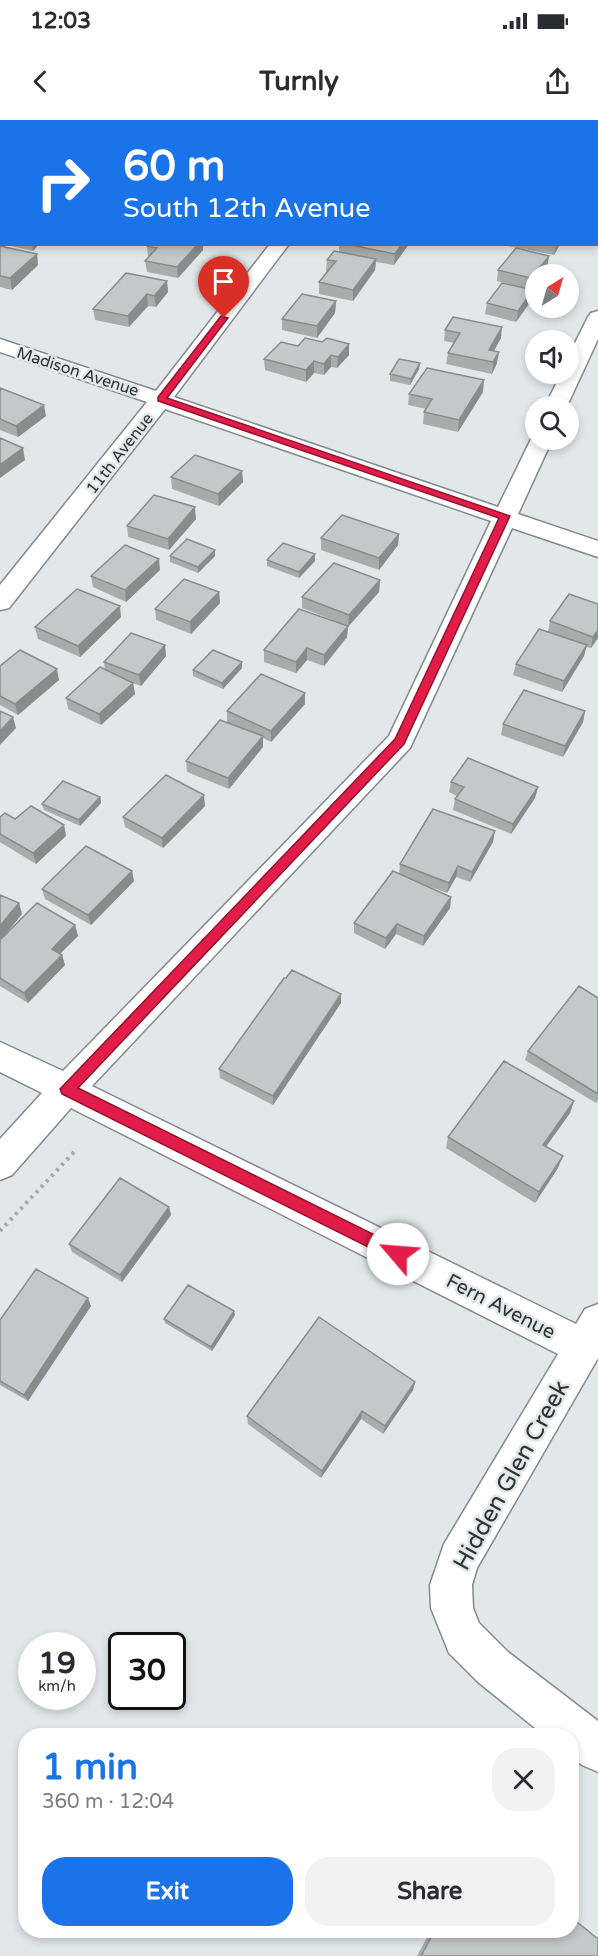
<!DOCTYPE html>
<meta charset="utf-8">
<style>
:root{--surface:#fff;--page:#f2f2f3;--text:#2b2b33;--muted:#7c7c81;--accent:#1a73e8}
body{margin:0;font-family:"Varela Round",sans-serif;background:var(--page);color:var(--text);height:100vh;display:flex;flex-direction:column;font-size:22px;white-space:nowrap}
*{box-sizing:border-box;margin:0}
p{font-size:20px;color:var(--muted)}
.icon{flex:none;width:33px;height:33px;fill:none;stroke:currentColor;stroke-width:2;stroke-linecap:round;stroke-linejoin:round}
.map{position:relative;flex:1;overflow:hidden}
.details{position:absolute;left:18px;top:1608px;width:561px;height:210px;display:flex;flex-direction:column;background:var(--surface);border-radius:24px;box-shadow:0 3px 9px #0003}
.details>*{flex:none}
.hud{position:absolute;left:0px;top:0px;width:598px;height:126px;box-shadow:0 3px 9px #0003;background:#1a73e8;color:#fff;overflow:hidden}
.needle{width:39px;rotate:37deg}
.tools{position:absolute;left:525px;top:144px;display:grid;gap:12px}
.tools a{display:grid;place-items:center;width:54px;height:54px;border-radius:50%;background:var(--surface);box-shadow:0 3px 9px #0003;font-size:30px}
.speed{position:absolute;left:18px;top:1512px;display:flex;gap:12px;font-size:30px;font-weight:700;text-align:center}
.speed>*{display:grid;place-content:center;width:78px;height:78px;border-radius:50%;background:var(--surface);box-shadow:0 3px 9px #0003;line-height:1}
.speed small{font-size:15px;font-weight:400}
.speed .limit{border:3px solid #111;border-radius:9px;background:#fff;color:#111}
.pin{position:absolute;display:grid;place-items:center;width:51px;height:51px;color:#fff;margin:-62px -26px;border-radius:50% 50% 50% 0;rotate:-45deg;box-shadow:0 0 6px #0007}
.pin .icon{rotate:45deg}
.me{position:absolute;width:66px;margin:-33px;rotate:297deg;stroke-linejoin:round;filter:drop-shadow(0 0 4px #0008)}
.turn{display:flex;align-items:center;gap:21px;height:126px;padding:0 24px;font-size:27px}
.turn .icon{width:78px;height:78px;stroke-width:2.5}
.turn b{display:block;font-size:42px;line-height:51px}
.round{display:grid;place-items:center;flex:none;width:63px;height:63px;border-radius:24px;background:var(--page)}
.summary{display:flex;align-items:center;justify-content:space-between;height:102px;padding:0 24px}
h1{font-size:36px;font-weight:800;line-height:45px;color:var(--accent)}
.button{display:flex;gap:12px;margin-top:auto;padding:12px 24px}
.button a{flex:1;height:69px;border-radius:24px;background:var(--accent);color:#fff;font-size:24px;font-weight:800;line-height:69px;text-align:center}
.button a+a{background:var(--page);color:var(--text)}
.status{display:flex;justify-content:space-between;align-items:center;height:42px;padding:0 30px;background:var(--surface);direction:ltr}
.status svg{height:16px;fill:currentColor}
header{display:flex;justify-content:space-between;align-items:center;height:78px;padding:0 24px;background:var(--surface);font-size:27px;font-weight:800}
.map>svg:first-child{display:block}
.lines{fill:none;stroke-linecap:round;stroke-linejoin:round}
.minor-casing{stroke:#848a8c;stroke-width:3}
.path{stroke:#a6abac;stroke-width:4;stroke-dasharray:3 4.5;stroke-linecap:butt}
.minor{fill:#fff;fill-rule:evenodd}
.wall{fill:#a8adac}
.shaded-wall{fill:#888d8c}
.building{fill:#c3c9c8;stroke:#888d8c;stroke-width:1.5}
.route{fill:#e11d48;stroke:#92132f;stroke-width:1.5}
.labels{text-anchor:middle;stroke-width:5;stroke-linejoin:round;paint-order:stroke}
.far-street-label{font-size:16px;fill:#2f3233;stroke:#e2e8ea}
.street-label{font-size:20px;fill:#2f3233;stroke:#e2e8ea}
.near-street-label{font-size:24px;fill:#2f3233;stroke:#e2e8ea}
</style>
<div class="status"><b>12:03</b><svg viewBox="0 0 49 12"><path d="M0 12V9h3v3zM5 12V6h3v6zM10 12V3h3v9zM15 12V0h3v12zM26 1h20v11H26zM47 4h2v5h-2z"/></svg></div>
<header><svg class="icon" aria-label="back" viewBox="0 0 24 24"><path d="M15 5l-7 7 7 7"/></svg>Turnly<svg class="icon" aria-label="share" viewBox="0 0 24 24"><path d="M12 15V3M7 8l5-5 5 5M5 13v7h14v-7"/></svg></header>
<div class="map">
<svg width="598" height="1836" viewBox="0 0 598 1836">
<rect width="100%" height="100%" fill="#e2e8ea"/>
<g class="lines">
<defs>
<path id="minor" d="M51,0H69L50,2Z
M365,0H383L365,2Z
M0,49H2L0,60Z
M270,124H289L174,277L498,387L533,315H536V320H552L518,394L598,421V437L512,408L410,628L92,966L576,1204L585,1189L598,1184V1238L477,1448L472,1465L473,1488L479,1503L508,1532L598,1601V1652L582,1645L572,1637V1616H545L478,1562L449,1533L431,1488L430,1465L444,1424L558,1234L71,988L12,1055L0,1060V1019L42,973L0,952V922L63,951L389,616L491,401L165,289L9,488L0,490V465L147,282L0,232V219L156,271Z
M598,191V219L567,286H545L561,254H568V237L588,197L591,193Z"/>
</defs>
<!-- minor casing -->
<use href="#minor" class="minor-casing"/>
<!-- path -->
<path class="path" d="M0,1111L76,1030"/>
<!-- minor -->
<use href="#minor" class="minor"/>
</g>
<!-- wall -->
<path class="wall" d="M432,0H492L490,2H432Z
M2,107V124H0V109Z
M2,124H39L33,131Z
M148,124H203V130L178,158L147,152L145,141L148,137L147,126Z
M339,124H409L394,145L376,142L375,150L353,181L319,174V162L328,151H326L327,140L339,132Z
M497,124H560L554,135Z
M0,126L37,134L38,145L12,170L0,167Z
M549,136L547,147L541,154H536V162L530,169L533,170L531,181L516,202L485,194L487,183L509,164L497,161L498,150Z
M167,161L168,172L156,187L148,186L129,207L95,200L93,189Z
M336,181L335,193L317,218L282,210V199Z
M445,210L501,218L494,231L497,243L492,254L446,244L448,233L454,223L444,221Z
M298,226L349,235L337,248L331,247L324,255L314,253L306,262L265,250L264,239Z
M419,249L410,265L390,261V254Z
M0,268L46,296L18,317L0,310Z
M483,272L458,312L423,304L424,292L426,289L408,285L409,274Z
M242,351L243,362L219,386L172,369L171,357Z
M196,399L169,430L128,417L127,406Z
M399,414L398,425L379,450L321,430V418Z
M215,430V436L198,453L170,442V436Z
M315,434V441L299,458L267,446V440Z
M160,450L126,482L93,467L91,456Z
M380,460L379,472L348,506L347,517L324,546L307,540L296,553L264,542V530L333,500L302,488V477Z
M219,472L220,483L191,514L156,500L155,489Z
M598,484V518L591,528L586,527L584,536L562,572L513,555L516,544L548,512L550,501Z
M121,497L80,537L38,519L35,507Z
M165,525L166,536L141,566L133,563L135,574L101,605L68,589L66,578L105,550L104,542Z
M242,542V548L223,569L193,556V550Z
M0,546L59,560L18,595L0,585Z
M305,584L271,622L263,618V627L229,669L187,652L186,641L227,602V591Z
M585,591L583,602L563,637L501,615L503,604Z
M451,662L538,667L535,678L511,714L453,690L455,679L457,676L449,672Z
M100,677L101,683L80,706L44,690L42,684Z
M205,686L163,728L125,707L123,697Z
M0,697L64,705L66,716L36,744L0,722Z
M493,722L470,762L456,757L447,773L417,762L451,777L450,788L423,826L396,814L385,829L354,813V803L399,754L400,744Z
M132,751L134,761L91,805L45,779L42,769Z
M0,775L19,783L22,794L4,816L75,805L78,816L60,833L62,835L65,845L28,883L0,866Z
M341,874V883L273,985L220,958L219,949Z
M598,878V980L596,983L525,940L528,931Z
M574,981L570,993L546,1027L558,1048L535,1083L446,1028L448,1017Z
M169,1087L171,1095L122,1162L72,1132L69,1124Z
M91,1186L28,1281L0,1265V1200Z
M235,1195L212,1231L165,1203L164,1199Z
M415,1262L413,1270L383,1314L361,1299L321,1358L248,1304L247,1296Z
M431,1810H539L540,1812L541,1810H572L598,1836H417Z"/>
<!-- shaded-wall -->
<path class="shaded-wall" d="M483,0H492L490,2H482Z
M32,124H39L33,131Z
M198,124H203V130L178,158L177,147Z
M402,124H409L394,145L395,134Z
M556,124H560L554,135Z
M37,134L38,145L12,170L10,158Z
M549,136L547,147L541,154H536V162L529,169L531,158Z
M376,139L375,150L353,181V170Z
M167,161L168,172L156,187L154,176Z
M533,170L531,181L516,202L518,191Z
M147,174L148,186L129,207L128,196Z
M336,181L335,193L317,218V206Z
M502,207L501,218L488,241L489,230Z
M349,224V235L337,248L338,237Z
M499,232L497,243L492,254L493,242Z
M331,235V247L324,255V244Z
M314,241V253L306,262V250Z
M420,243L419,249L410,265L411,259Z
M484,260L483,272L458,312L459,300Z
M44,285L46,296L18,317L16,306Z
M23,328L25,340L0,358V345Z
M242,351L243,362L219,386L218,374Z
M195,387L196,399L169,430L168,419Z
M399,414L398,425L379,450V438Z
M215,430V436L198,453V447Z
M315,434V441L299,458V452Z
M159,439L160,450L126,482L125,470Z
M380,460L379,472L348,507L349,495Z
M219,472L220,483L191,514L190,502Z
M120,486L121,497L80,537L78,526Z
M348,506L347,517L324,546V535Z
M598,510V518L591,528L593,517Z
M165,525L166,536L141,566L139,555Z
M587,525L584,536L562,572L564,561Z
M307,528V540L296,553V542Z
M242,542V548L223,569L222,563Z
M57,549L59,560L18,595L15,584Z
M133,563L135,574L101,605L99,594Z
M305,573V584L271,622V611Z
M585,591L583,602L563,637L565,626Z
M13,597L16,608L0,625V611Z
M263,616V627L229,669L228,658Z
M538,667L535,678L511,714L513,704Z
M204,675L205,686L163,728L162,718Z
M100,677L101,683L80,706L79,700Z
M64,705L66,716L36,744L33,733Z
M495,711L493,722L470,762L472,752Z
M458,746L456,757L447,773L449,763Z
M132,751L134,761L91,805L88,795Z
M451,777L450,788L423,826L424,816Z
M19,783L22,794L0,821V806Z
M397,804L396,814L385,829L386,818Z
M75,805L78,816L55,839L52,829Z
M62,835L65,845L28,883L24,873Z
M341,874V883L273,985V976Z
M574,981L570,993L539,1036L543,1025Z
M563,1036L558,1048L535,1083L539,1072Z
M169,1087L171,1095L122,1162L120,1155Z
M88,1178L91,1186L28,1281L24,1275Z
M234,1191L235,1195L212,1231L211,1227Z
M415,1262L413,1270L383,1314L385,1306Z
M362,1291L361,1299L321,1358L322,1351Z"/>
<!-- building -->
<path class="building" d="M133,0H161L167,1L132,2Z
M270,0H304L303,2H268Z
M460,0H483L482,2H467Z
M148,124H198L177,147L145,141L157,128L147,126Z
M346,124H402L395,134Z
M0,126L37,134L10,158L0,156Z
M516,128L549,136L531,158L498,150Z
M334,131L376,139L353,170L319,162L336,141L327,140Z
M126,153L167,161L154,176L147,174L128,196L93,189Z
M502,163L533,170L518,191L487,183Z
M302,174L336,181L317,206L282,199Z
M453,197L502,207L489,230L499,232L493,242L448,233L460,213L445,210Z
M305,218L322,222L327,218L349,224L338,237L331,235L324,244L314,241L306,250L264,239L281,222L298,226Z
M399,239L420,243L411,259L390,254Z
M427,248L484,260L459,300L424,292L432,279L409,274Z
M0,268L44,285L16,306L0,299Z
M0,318L23,328L0,345Z
M195,335L242,351L218,374L171,357Z
M154,375L195,387L168,419L127,406Z
M342,395L399,414L379,438L321,418Z
M187,419L215,430L198,447L170,436Z
M283,423L315,434L299,452L267,440Z
M125,425L159,439L125,470L91,456Z
M334,443L380,460L349,495L302,477Z
M184,459L219,472L190,502L155,489Z
M77,469L120,486L78,526L35,507Z
M569,474L598,484V510L593,517L550,501Z
M299,489L348,506L324,535L307,528L296,542L264,530Z
M539,509L587,525L564,561L516,544Z
M131,513L165,525L139,555L104,542Z
M20,530L57,549L15,584L0,576V546Z
M213,530L242,542L222,563L193,550Z
M100,547L133,563L99,594L66,578Z
M261,554L305,573L271,611L227,591Z
M524,570L585,591L565,626L503,604Z
M0,591L13,597L0,611Z
M220,600L263,616L228,658L186,641Z
M468,638L538,667L513,704L455,679L464,667L451,662Z
M166,655L204,675L162,718L123,697Z
M63,661L100,677L79,700L42,684Z
M31,686L64,705L33,733L0,714V697L5,693L15,699Z
M433,689L495,711L472,752L458,746L449,763L400,744Z
M86,726L132,751L88,795L42,769Z
M393,751L451,777L424,816L397,804L386,818L354,803Z
M0,775L19,783L0,806Z
M37,783L75,805L52,829L62,835L24,873L0,858V820Z
M292,850L341,874L273,976L219,949L284,858H286Z
M579,866L598,878V974L528,931Z
M504,941L574,981L543,1025L563,1036L539,1072L448,1017Z
M120,1058L169,1087L120,1155L69,1124Z
M36,1149L88,1178L24,1275L0,1261V1200Z
M188,1165L234,1191L211,1227L164,1199Z
M319,1197L415,1262L385,1306L362,1291L322,1351L247,1296Z
M572,1798L598,1819V1836H421L435,1810H539L544,1815L547,1810H572Z"/>
<!-- route -->
<path class="route" d="M221,196L228,198L167,278L510,396L404,624L78,968L403,1129L405,1134L403,1139L398,1142L62,974L60,969L395,619L499,398L158,281V277Z"/>
<g class="labels">
<!-- far-street labels -->
<g class="far-street-label">
<text transform="translate(78 251) rotate(18)" y="6">Madison Avenue</text>
<text transform="translate(119 333) rotate(-52)" y="6">11th Avenue</text>
</g>
<!-- street labels -->
<g class="street-label">
<text transform="translate(501 1186) rotate(27)" y="7">Fern Avenue</text>
</g>
<!-- near-street labels -->
<g class="near-street-label">
<text transform="translate(511 1355) rotate(-61)" y="8">Hidden Glen Creek</text>
</g>
</g>
</svg>
<div class="tools">
<a><svg class="needle" viewBox="-14 -14 28 28"><path d="M0-13l5 13h-10z" fill="#e53935"/><path d="M0 13l5-13h-10z" fill="#7c7c81"/></svg></a>
<a><svg class="icon" aria-label="sound" viewBox="0 0 24 24"><path d="M4 9h4l5-4v14l-5-4H4zM17 9q2 3 0 6"/></svg></a>
<a><svg class="icon" aria-label="search" viewBox="0 0 24 24"><circle cx="10" cy="10" r="6"/><path d="M15 15l6 6"/></svg></a>
</div>
<div class="speed"><div>19<small>km/h</small></div><div class="limit">30</div></div>
<div class="pin" style="left:224px;top:198px;background:#d93025"><svg class="icon" aria-label="arrive" viewBox="0 0 24 24"><path d="M6 21V4h12l-3 4 3 4H6"/></svg></div>
<svg class="me" style="left:398px;top:1134px" viewBox="-20 -20 40 40"><circle r="19" fill="#fff"/><path d="M0-13L10 11 0 6-10 11z" fill="#e11d48"/></svg>
<div class="hud">
<div class="turn"><svg class="icon" aria-label="right" viewBox="0 0 24 24"><path d="M7 20v-9h11M14 6l5 5-5 5"/></svg><div><b>60 m</b>South 12th Avenue</div></div>
</div>
<section class="details">
<div class="summary"><div><h1>1 min</h1><p>360 m · 12:04</p></div><a class="round"><svg class="icon" aria-label="close" viewBox="0 0 24 24"><path d="M6 6l12 12M18 6L6 18"/></svg></a></div>
<div class="button"><a>Exit</a><a>Share</a></div>
</section>
</div>
